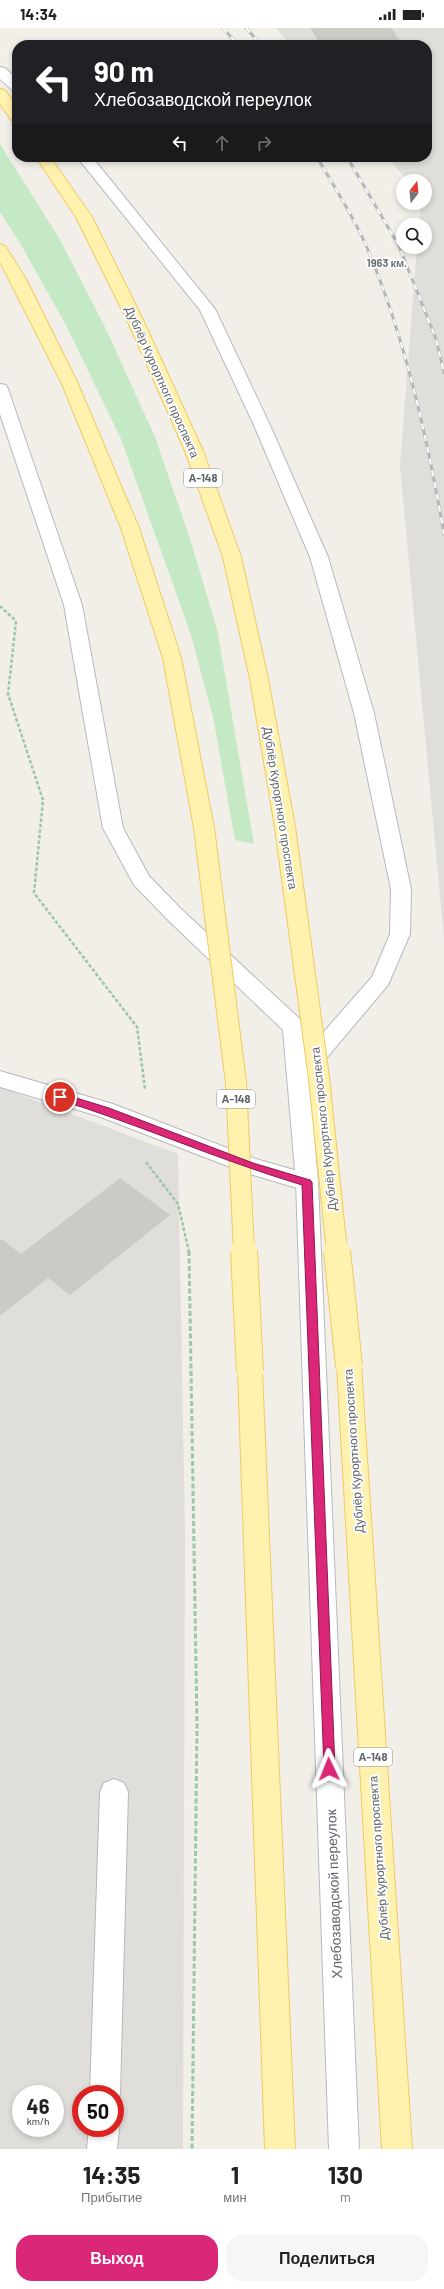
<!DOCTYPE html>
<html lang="ru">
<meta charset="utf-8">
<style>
:root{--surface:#fff;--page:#f6f6f6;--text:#222;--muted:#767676;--accent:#db2777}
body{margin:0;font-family:Barlow,sans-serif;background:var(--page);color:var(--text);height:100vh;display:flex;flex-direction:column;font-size:15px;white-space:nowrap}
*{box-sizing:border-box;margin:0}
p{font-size:13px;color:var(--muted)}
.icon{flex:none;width:22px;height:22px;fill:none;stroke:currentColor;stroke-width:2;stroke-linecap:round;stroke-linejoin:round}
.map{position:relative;height:2121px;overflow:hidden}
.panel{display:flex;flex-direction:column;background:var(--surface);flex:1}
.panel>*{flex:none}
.top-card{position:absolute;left:12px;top:12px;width:420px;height:122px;border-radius:16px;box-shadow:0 2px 6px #0003;background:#202124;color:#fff;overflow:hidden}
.needle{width:26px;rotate:16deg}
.controls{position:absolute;left:396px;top:146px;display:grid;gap:8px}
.controls a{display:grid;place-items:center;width:36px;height:36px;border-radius:50%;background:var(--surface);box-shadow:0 2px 6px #0003;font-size:20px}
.speed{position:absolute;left:12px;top:2057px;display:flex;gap:8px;font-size:20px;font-weight:700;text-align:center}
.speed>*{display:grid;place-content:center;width:52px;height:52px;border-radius:50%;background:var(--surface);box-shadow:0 2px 6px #0003;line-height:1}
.speed small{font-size:10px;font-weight:400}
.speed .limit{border:6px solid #d22;background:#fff;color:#111}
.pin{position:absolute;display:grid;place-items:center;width:34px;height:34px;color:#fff;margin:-17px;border:2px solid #fff;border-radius:50%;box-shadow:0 1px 4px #0007}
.me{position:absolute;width:44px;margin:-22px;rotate:358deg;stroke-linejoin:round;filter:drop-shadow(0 0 3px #0008)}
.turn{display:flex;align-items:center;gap:14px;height:84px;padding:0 16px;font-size:18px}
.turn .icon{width:52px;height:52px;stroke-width:2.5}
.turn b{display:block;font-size:28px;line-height:34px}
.lanes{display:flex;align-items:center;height:38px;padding:0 16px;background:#0003;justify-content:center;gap:20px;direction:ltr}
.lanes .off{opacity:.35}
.eta{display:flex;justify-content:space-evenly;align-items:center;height:68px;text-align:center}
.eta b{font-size:24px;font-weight:700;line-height:28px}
.cta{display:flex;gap:8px;margin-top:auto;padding:8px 16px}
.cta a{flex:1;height:46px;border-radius:16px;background:var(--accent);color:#fff;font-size:16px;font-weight:700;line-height:46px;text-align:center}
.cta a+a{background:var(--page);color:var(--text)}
.status{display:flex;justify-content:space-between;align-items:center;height:28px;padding:0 20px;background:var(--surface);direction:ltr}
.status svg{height:11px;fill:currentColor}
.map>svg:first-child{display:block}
.industrial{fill:#e0deda;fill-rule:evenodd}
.green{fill:#c5e8c5}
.building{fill:#cccac5}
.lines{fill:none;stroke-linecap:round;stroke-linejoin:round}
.lane-casing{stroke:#b5b8bc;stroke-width:2}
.street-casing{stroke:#b5b8bc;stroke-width:2}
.secondary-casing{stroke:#b6babf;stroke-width:2}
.primary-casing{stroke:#f2c960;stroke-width:2}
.path-far1{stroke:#9cc7a9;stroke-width:2.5;stroke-dasharray:3.5 2;stroke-linecap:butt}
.path{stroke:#9cc7a9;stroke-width:3;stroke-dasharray:5 2.5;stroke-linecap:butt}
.lane{fill:#fff;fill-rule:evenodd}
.street{fill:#fff;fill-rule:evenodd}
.secondary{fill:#fff;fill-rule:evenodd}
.primary{fill:#fff2af;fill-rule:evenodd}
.rail-casing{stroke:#b6b7b8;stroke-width:3}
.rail{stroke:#fff;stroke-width:2;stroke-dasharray:6;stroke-linecap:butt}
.primary-bridge-far1-casing{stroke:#f2c960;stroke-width:22;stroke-linecap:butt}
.primary-bridge-casing{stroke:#f2c960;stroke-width:28;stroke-linecap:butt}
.primary-bridge-far1{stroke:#fff2af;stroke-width:20}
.primary-bridge{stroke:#fff2af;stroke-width:26}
.route{fill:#db2777;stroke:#8e194d}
.labels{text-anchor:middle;stroke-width:3.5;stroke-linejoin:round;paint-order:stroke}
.far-neighbourhood-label{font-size:11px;font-weight:bold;fill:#70757a;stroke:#fff}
.shield{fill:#fff;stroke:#8f9295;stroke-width:1}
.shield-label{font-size:11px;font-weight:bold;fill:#5f6368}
.street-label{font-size:12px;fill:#5f6368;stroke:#fff}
.near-street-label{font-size:14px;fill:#5f6368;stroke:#fff}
</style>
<div class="status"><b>14:34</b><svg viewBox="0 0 49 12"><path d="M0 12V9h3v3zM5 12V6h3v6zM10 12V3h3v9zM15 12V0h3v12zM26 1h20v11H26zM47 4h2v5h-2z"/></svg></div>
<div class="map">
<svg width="444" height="2121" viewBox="0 0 444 2121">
<rect width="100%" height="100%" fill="#f1efe8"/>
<!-- industrial -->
<path class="industrial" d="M276,0H444V911L400,438L417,219H425V197H419L421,175H425V153H408L387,129H427V17H291Z
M0,1059L178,1126L185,1506L183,2121H0ZM21,2066H55V2100H21ZM81,2066H115V2100H81Z"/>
<!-- green -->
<path class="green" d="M0,116L59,210L104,297L155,409L191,514L217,601L254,816L235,812L213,689L190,604L121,411L67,299L20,215L0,184Z"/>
<!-- building -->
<path class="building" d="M310,0H391L403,17H321Z
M120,1150L170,1187L70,1267L48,1250L0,1288V1212L2,1211L21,1226Z"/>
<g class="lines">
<defs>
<path id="lane" d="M114,1751L124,1755L128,1764L120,2066L115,2077V2066H90L100,1764L104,1755Z
M115,2090L119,2100L117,2121H87L89,2100H115Z"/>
<path id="street" d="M0,1043L113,1076L256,1131L315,1148L318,1154L315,1160L307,1163L243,1144L98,1088L0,1059Z"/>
<path id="secondary" d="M0,39L5,40L17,51V63L12,62L0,51Z
M77,129H92L215,281L269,395L328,529L374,685L411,861L410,906L388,957L313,1046L309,1047L318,1154L359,2121H329L296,1154L283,1002L168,892L134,857L103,800L64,577L0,386V356L6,357L8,361L82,577L123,800L149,848L182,882L302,993L305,999L307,1023L372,949L390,906L391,861L354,685L310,529L253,395L200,282Z"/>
<path id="primary" d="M0,61L5,62L17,79V94L12,93L0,76Z
M36,129H50L92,189L144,294L203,423L241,529L268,651L295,799L292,804L285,806L278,804L275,799L250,651L223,529L185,423L128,294L76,189Z
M0,216L5,218L26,251L78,356L139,500L181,630L214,800L211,805L204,807L197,805L194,800L163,630L121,500L62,356L0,234Z
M349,1328L358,1331L361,1338L412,2121H382L337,1338L340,1331Z
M250,1333L259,1336L262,1343L295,2121H265L238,1343L241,1336Z"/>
</defs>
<!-- lane casing -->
<use href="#lane" class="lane-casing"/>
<!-- street casing -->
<use href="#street" class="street-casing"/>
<!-- secondary casing -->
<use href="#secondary" class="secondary-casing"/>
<!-- primary casing -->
<use href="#primary" class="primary-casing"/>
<!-- path-far1 -->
<path class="path-far1" d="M0,578L16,593L8,666L43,772L34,865L137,999L145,1061
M146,1134L178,1176L189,1224"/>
<!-- path -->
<path class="path" d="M189,1223L197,1697L192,2121"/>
<!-- lane -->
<use href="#lane" class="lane"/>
<!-- street -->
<use href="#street" class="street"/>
<!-- secondary -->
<use href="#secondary" class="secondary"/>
<!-- primary -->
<use href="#primary" class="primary"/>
<defs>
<path id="rail" d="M223,0L238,17
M246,0L261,17
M317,129C334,159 355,190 368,222C406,313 427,409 444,506
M347,129L399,218L436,311L444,345"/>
</defs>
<!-- rail casing -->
<use href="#rail" class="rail-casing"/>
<!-- rail -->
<use href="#rail" class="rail"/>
<defs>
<path id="primary-bridge-far1" d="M285,799L319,1050L337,1224
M204,800L236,1055L244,1224"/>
<path id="primary-bridge" d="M244,1223L250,1343
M337,1223L349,1338"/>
</defs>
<!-- primary-bridge-far1 casing -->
<use href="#primary-bridge-far1" class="primary-bridge-far1-casing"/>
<!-- primary-bridge casing -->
<use href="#primary-bridge" class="primary-bridge-casing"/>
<!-- primary-bridge-far1 -->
<use href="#primary-bridge-far1" class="primary-bridge-far1"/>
<!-- primary-bridge -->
<use href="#primary-bridge" class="primary-bridge"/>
</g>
<!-- route -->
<path class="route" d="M60,1065L109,1080L253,1135L310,1152L312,1154L335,1741L333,1744L329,1746L324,1741L302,1157C219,1132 140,1097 57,1071L56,1069Z"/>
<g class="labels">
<!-- far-neighbourhood labels -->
<g class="far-neighbourhood-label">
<text x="387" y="239">1963 км.</text>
</g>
<!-- shield labels -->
<g class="shield">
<rect x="184" y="441" width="38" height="18" rx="3"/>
<rect x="217" y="1062" width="38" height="18" rx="3"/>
<rect x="354" y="1720" width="38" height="18" rx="3"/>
</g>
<g class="shield-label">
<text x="203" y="454">А-148</text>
<text x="236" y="1075">А-148</text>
<text x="373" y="1733">А-148</text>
</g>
<!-- street labels -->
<g class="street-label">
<text transform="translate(162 354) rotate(66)" y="4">Дублёр Курортного проспекта</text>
<text transform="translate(280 780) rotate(81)" y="4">Дублёр Курортного проспекта</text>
<text transform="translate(324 1101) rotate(-96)" y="4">Дублёр Курортного проспекта</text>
<text transform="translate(354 1423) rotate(-94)" y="4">Дублёр Курортного проспекта</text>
<text transform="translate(379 1830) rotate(-94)" y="4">Дублёр Курортного проспекта</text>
</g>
<!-- near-street labels -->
<g class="near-street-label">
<text transform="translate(334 1866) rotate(-92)" y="5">Хлебозаводской переулок</text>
</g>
</g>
</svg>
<div class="controls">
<a><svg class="needle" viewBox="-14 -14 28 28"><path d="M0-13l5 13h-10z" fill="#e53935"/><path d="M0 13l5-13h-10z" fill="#767676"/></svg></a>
<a><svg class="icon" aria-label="search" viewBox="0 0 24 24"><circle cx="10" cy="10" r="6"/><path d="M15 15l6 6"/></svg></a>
</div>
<div class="speed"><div>46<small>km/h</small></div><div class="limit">50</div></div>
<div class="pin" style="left:60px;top:1069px;background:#d93025"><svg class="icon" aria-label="arrive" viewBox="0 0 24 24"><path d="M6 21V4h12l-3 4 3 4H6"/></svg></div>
<svg class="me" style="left:329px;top:1741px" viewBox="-20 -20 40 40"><path d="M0-17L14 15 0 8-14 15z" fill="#db2777" stroke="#fff" stroke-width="4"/></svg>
<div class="top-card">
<div class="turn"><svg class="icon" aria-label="left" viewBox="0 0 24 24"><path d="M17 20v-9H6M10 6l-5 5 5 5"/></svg><div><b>90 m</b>Хлебозаводской переулок</div></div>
<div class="lanes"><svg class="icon" aria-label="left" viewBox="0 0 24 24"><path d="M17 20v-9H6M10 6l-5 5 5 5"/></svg><svg class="icon off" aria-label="ahead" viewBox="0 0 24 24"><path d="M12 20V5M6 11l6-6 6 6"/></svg><svg class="icon off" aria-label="right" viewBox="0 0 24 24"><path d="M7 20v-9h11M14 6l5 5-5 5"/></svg></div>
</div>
</div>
<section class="panel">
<div class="eta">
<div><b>14:35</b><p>Прибытие</p></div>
<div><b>1</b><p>мин</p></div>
<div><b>130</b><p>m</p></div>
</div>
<div class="cta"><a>Выход</a><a>Поделиться</a></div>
</section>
